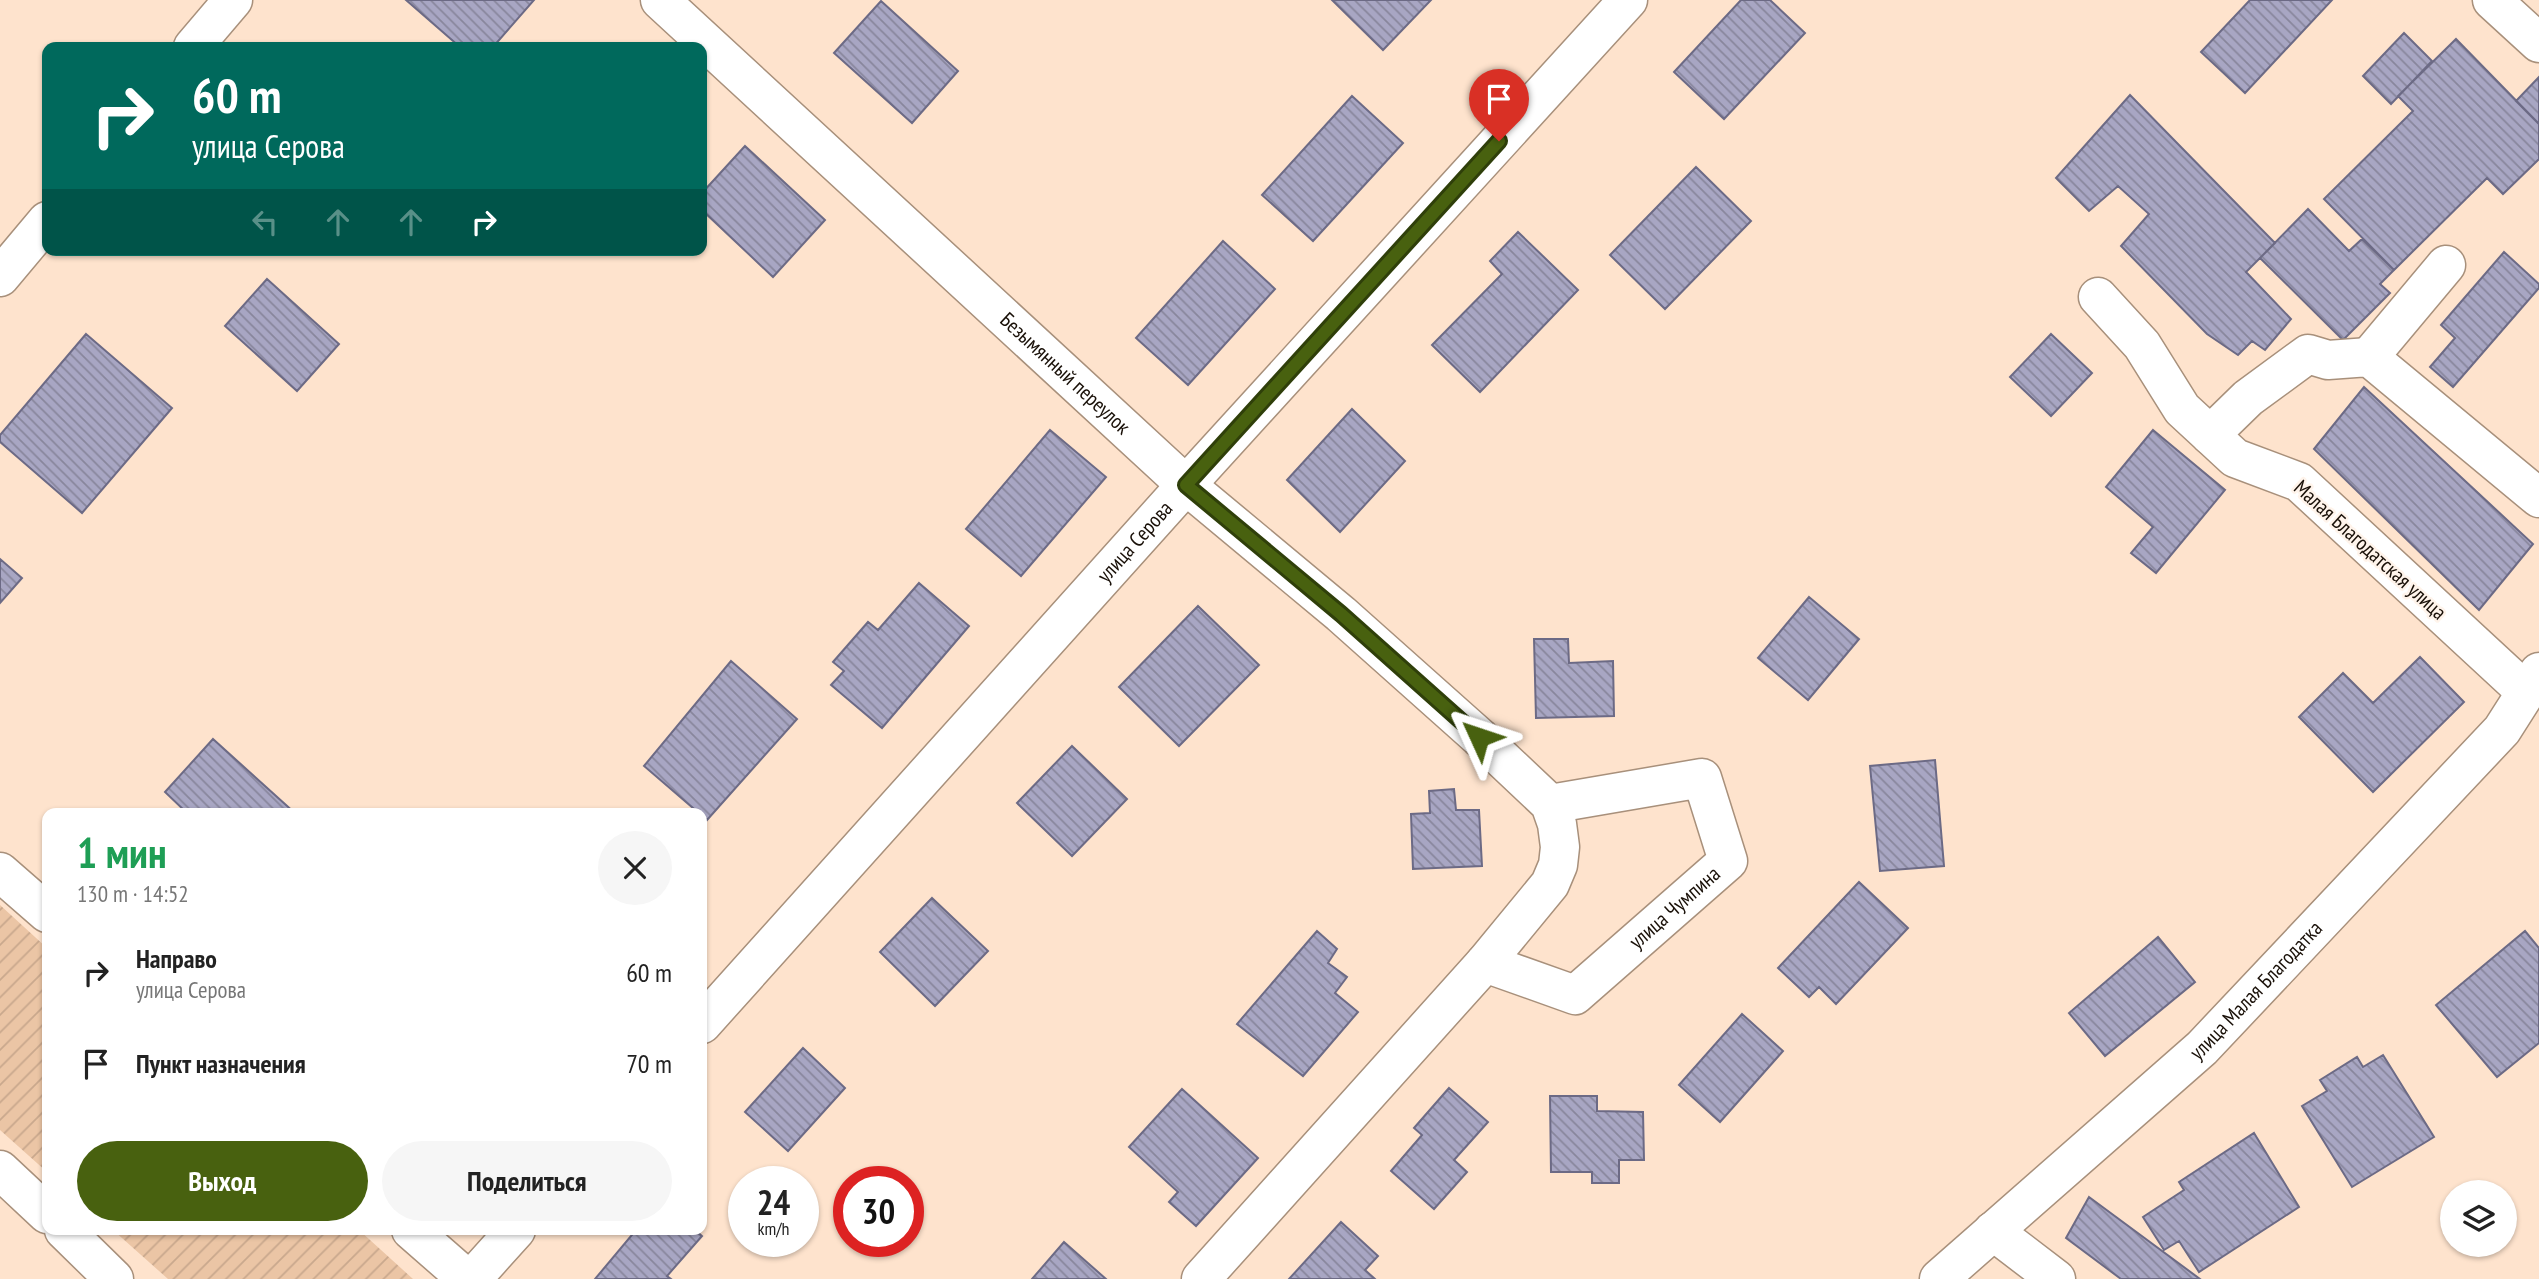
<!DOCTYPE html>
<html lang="ru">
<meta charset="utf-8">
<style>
:root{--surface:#fff;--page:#f6f6f6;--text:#222;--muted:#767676;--accent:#48610f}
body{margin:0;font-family:"PT Sans Narrow",sans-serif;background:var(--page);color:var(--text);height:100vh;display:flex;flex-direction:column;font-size:26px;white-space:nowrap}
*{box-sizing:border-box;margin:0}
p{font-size:23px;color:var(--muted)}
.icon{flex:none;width:38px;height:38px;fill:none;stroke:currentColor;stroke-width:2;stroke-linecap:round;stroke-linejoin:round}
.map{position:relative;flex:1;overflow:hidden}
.details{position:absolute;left:42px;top:808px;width:665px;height:427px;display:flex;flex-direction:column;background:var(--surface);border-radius:14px;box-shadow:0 2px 5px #0004}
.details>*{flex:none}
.banner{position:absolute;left:42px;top:42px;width:665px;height:214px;border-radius:14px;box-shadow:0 2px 5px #0004;background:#00695c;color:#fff;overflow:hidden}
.buttons{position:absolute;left:2440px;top:1180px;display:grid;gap:14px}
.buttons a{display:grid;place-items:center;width:77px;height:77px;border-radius:50%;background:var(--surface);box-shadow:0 2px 5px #0004;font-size:35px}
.speed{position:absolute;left:728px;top:1166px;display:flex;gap:14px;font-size:35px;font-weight:700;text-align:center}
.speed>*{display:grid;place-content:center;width:91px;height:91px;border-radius:50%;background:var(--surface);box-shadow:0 2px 5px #0004;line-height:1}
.speed small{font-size:18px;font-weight:400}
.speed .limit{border:10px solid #d22;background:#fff;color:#111}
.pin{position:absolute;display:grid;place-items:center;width:60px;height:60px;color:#fff;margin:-72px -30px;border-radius:50% 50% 50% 0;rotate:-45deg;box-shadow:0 0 7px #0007}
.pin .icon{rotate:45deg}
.me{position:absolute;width:77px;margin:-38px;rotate:312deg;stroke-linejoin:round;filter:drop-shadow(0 0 5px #0008)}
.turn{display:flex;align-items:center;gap:24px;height:147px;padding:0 35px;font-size:32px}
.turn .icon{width:91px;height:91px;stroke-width:2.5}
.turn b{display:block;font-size:49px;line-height:60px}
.lanes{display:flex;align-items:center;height:66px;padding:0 35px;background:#0003;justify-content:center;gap:35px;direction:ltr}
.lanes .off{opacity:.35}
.round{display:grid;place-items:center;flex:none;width:74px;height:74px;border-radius:37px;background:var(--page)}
.summary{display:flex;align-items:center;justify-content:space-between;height:119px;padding:0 35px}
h1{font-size:42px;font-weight:700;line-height:52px;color:#1e9e55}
.action{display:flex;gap:14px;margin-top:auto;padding:14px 35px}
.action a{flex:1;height:80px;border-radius:42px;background:var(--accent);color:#fff;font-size:28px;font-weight:700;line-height:80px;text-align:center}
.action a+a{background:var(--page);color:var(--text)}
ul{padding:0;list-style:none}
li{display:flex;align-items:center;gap:21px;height:91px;padding:0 35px}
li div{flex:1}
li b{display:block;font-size:26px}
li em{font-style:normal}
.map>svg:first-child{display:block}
.garden{fill:url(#garden-furrows)}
.building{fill:url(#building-back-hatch);stroke:#6c6a85;stroke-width:2}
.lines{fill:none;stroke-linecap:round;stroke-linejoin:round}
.minor-casing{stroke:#a8907b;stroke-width:41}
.minor{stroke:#fff;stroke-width:38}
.route-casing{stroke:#2f3f0a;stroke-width:18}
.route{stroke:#48610f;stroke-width:12}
.labels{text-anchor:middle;stroke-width:5;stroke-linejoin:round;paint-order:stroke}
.street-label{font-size:21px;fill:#191008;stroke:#fff4eb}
</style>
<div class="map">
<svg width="2539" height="1279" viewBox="0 0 2539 1279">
<defs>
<pattern id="garden-furrows" width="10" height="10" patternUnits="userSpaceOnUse" patternTransform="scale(1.75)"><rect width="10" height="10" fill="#ebc5a5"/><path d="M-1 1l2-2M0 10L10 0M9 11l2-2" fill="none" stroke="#c9a88d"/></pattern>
<pattern id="building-back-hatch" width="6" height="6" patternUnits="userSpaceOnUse" patternTransform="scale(1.75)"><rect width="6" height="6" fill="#a8a6c3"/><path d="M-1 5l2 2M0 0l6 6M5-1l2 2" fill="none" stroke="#88869c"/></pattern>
</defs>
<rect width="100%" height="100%" fill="#fee3cd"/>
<!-- garden -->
<path class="garden" d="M0,905L47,948V1172L0,1130Z
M113,1230H359L413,1279H168Z"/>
<!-- building -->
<path class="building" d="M406,0H534L493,47H460Z
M1332,0H1431L1383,50Z
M1741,0H1770L1805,33L1724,119L1674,72Z
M2250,0H2332L2245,93L2201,52Z
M881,1L958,71L912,123L834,53Z
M2404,33L2432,61L2391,104L2363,76Z
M2456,39L2539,124V159L2503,194L2487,178L2394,270L2324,199L2413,111L2398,96Z
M2539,77V124L2516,101Z
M2130,95L2275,243L2246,272L2291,319L2265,350L2252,341L2238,355L2207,334L2121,246L2149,214L2118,186L2089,211L2056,178Z
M1352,96L1403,143L1313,241L1262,195Z
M745,146L825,220L773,277L702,210V193Z
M1696,167L1751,221L1665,309L1610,255Z
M2308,209L2349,251L2362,239L2394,270L2380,284L2390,293L2343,340L2260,258Z
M1518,232L1578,290L1480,392L1432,345L1502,274L1490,261Z
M1223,241L1275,289L1188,385L1136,338Z
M2504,252L2539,284V288L2453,387L2430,367L2455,338L2441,325Z
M267,279L339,344L297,391L225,326Z
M86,334L172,408L82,513L0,442V435Z
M2051,334L2092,373L2051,416L2010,377Z
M2364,387L2533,544L2479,610L2314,449Z
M1352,409L1405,461L1340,532L1287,480Z
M1050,430L1106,477L1021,576L966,529Z
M2153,430L2225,490L2156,573L2131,553L2153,527L2106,487Z
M0,559L22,578L0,603Z
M919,583L969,626L882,728L831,685L844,671L833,662L868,622L878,630Z
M1809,597L1859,639L1808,700L1758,658Z
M1198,606L1259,665L1179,746L1119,687Z
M1534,639H1568L1569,663L1613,661L1614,716L1536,718Z
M2420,657L2464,702L2373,792L2299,717L2343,673L2373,703Z
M731,661L797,719L707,820L644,766Z
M213,739L296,814H188L165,792Z
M1072,746L1127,799L1072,856L1017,803Z
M1935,760L1944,866L1880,871L1870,766Z
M1454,789L1456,810H1479L1482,866L1413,869L1411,814L1430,813L1429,791Z
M1859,882L1908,928L1836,1004L1819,987L1809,997L1778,968Z
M932,898L988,951L935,1006L880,952Z
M1317,931L1337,949L1328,963L1347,977L1335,993L1358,1012L1303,1076L1237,1024Z
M2525,931L2539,948V1043L2497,1077L2436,1005Z
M2158,937L2195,982L2105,1056L2069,1013Z
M1742,1014L1783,1051L1720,1122L1679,1085Z
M803,1048L845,1088L788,1151L745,1112Z
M2383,1055L2434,1137L2352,1187L2302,1106L2327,1091L2320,1080L2357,1057L2363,1067Z
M1449,1088L1488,1122L1454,1160L1467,1172L1434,1209L1391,1171L1422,1135L1414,1128Z
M1182,1089L1258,1158L1196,1226L1169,1202L1178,1192L1129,1147Z
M1550,1096H1597V1111L1643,1112L1644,1160H1619V1183H1592V1172H1551Z
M2254,1133L2299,1207L2199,1272L2179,1241L2164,1250L2143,1217L2184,1190L2179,1182Z
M2089,1197L2200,1279H2121L2066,1238Z
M1341,1222L1378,1256L1365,1270L1375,1279H1289Z
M636,1230H695L702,1236L667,1276L671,1279H595Z
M1064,1242L1106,1279H1032Z"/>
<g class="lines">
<defs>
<g id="minor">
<path id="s1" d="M660,0L1186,485L1341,614L1479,737L1550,804L1557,824L1560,847L1558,865L1550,884L1485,963L1201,1279"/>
<path d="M2492,0L2539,43"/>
<path d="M193,47L233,0"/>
<path d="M0,277L47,221"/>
<path d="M2098,297L2142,345L2182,409L2235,458L2299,482L2526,692"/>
<path d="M2369,357L2446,265"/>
<path d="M2210,435L2248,398L2308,354L2328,360L2369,357L2539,498"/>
<path d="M0,872L47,913"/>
<path id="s2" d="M1485,963L1575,995L1728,861L1702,778L1550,804"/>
<path id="s3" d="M702,1024L1186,485L1628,0"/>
<path d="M0,1170L47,1214"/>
<path d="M64,1230L114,1279"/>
<path d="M411,1230L467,1279"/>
<path d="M1993,1231L2056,1279"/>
<path d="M472,1279L516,1230"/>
<path id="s4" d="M1939,1279L2202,1048L2502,730L2539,672"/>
</g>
</defs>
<!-- minor casing -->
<use href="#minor" class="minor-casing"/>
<!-- minor -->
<use href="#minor" class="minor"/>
</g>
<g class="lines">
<defs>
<path id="route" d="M1479,737L1341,614L1186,485L1499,141"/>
</defs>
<!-- route casing -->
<use href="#route" class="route-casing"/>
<!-- route -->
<use href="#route" class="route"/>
</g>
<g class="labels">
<!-- street labels -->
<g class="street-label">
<text dy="7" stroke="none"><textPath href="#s1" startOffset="551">Безымянный переулок</textPath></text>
<text dy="7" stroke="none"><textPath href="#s3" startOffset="648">улица Серова</textPath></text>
<text transform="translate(2370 550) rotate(42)" y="7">Малая Благодатская улица</text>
<text dy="7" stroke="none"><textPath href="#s2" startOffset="228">улица Чумпина</textPath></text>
<text dy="7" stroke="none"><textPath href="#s4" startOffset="429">улица Малая Благодатка</textPath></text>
</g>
</g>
</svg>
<div class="buttons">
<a><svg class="icon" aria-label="layers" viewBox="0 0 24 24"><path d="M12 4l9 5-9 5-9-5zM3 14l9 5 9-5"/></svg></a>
</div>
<div class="speed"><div>24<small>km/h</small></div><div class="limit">30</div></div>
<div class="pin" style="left:1499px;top:141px;background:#d93025"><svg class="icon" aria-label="arrive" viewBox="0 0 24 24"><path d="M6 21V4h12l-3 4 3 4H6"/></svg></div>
<svg class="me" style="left:1479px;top:737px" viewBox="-20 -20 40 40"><path d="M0-17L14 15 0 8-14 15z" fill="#48610f" stroke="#fff" stroke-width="4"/></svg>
<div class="banner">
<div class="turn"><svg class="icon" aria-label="right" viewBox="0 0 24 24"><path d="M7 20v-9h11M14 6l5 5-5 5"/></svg><div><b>60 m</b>улица Серова</div></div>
<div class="lanes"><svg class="icon off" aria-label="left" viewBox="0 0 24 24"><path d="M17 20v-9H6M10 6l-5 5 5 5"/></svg><svg class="icon off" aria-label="ahead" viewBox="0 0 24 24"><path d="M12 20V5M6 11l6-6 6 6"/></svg><svg class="icon off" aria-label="ahead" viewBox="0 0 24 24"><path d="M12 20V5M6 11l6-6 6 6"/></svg><svg class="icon" aria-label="right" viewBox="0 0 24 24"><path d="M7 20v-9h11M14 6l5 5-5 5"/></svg></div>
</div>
<section class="details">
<div class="summary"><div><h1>1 мин</h1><p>130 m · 14:52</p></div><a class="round"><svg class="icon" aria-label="close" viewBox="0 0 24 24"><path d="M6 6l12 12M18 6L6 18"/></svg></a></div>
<ul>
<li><svg class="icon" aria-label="right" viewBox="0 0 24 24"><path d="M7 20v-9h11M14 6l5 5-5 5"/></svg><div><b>Направо</b><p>улица Серова</p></div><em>60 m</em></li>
<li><svg class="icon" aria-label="arrive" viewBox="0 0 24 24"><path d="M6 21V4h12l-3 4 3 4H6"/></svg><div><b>Пункт назначения</b></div><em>70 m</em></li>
</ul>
<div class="action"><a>Выход</a><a>Поделиться</a></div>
</section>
</div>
